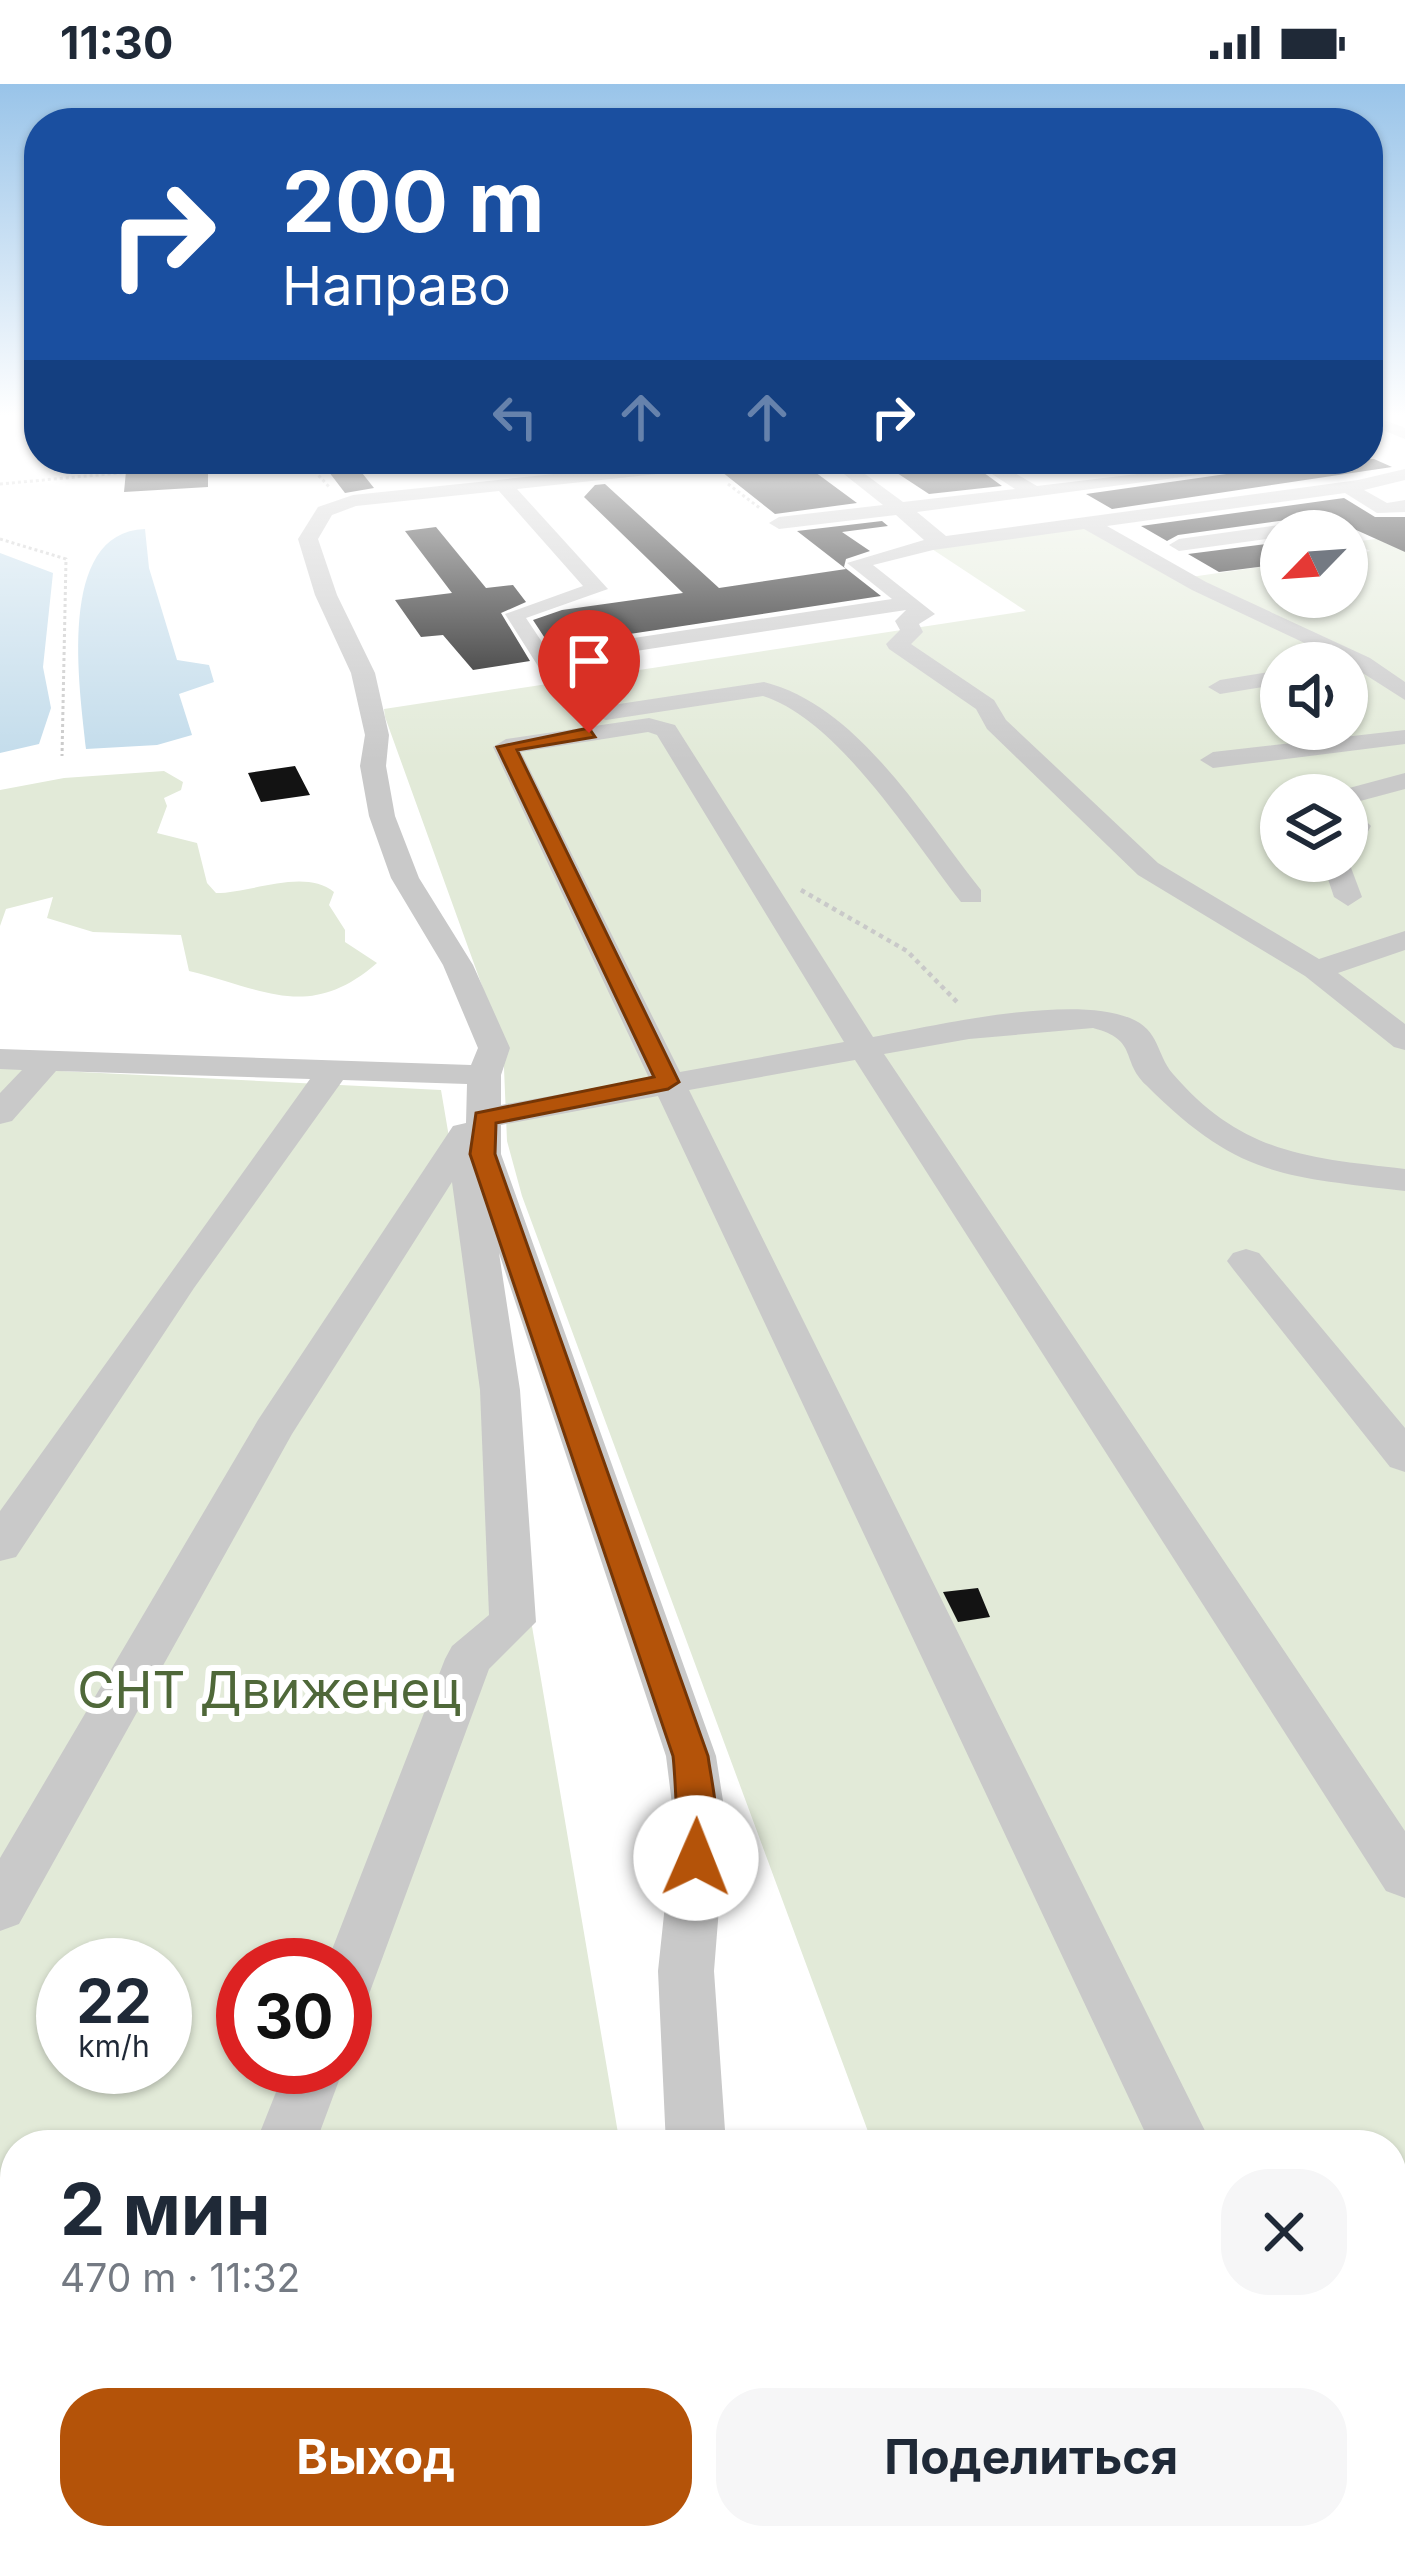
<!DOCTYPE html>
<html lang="ru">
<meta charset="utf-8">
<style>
:root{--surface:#fff;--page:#f6f6f7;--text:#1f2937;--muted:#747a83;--accent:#b45309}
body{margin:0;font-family:Inter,sans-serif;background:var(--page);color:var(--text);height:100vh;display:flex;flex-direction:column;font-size:45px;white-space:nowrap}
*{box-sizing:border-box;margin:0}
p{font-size:39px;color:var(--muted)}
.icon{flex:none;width:66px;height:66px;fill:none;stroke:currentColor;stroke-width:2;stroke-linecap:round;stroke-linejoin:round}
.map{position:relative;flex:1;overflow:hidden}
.panel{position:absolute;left:0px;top:2046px;width:1407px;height:420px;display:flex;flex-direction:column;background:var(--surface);border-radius:48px 48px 0 0;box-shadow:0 3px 9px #0004}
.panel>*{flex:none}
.hud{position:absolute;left:24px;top:24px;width:1359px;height:366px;border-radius:48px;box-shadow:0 3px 9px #0004;background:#1a4fa0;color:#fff;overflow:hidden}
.needle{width:78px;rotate:245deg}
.controls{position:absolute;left:1260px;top:426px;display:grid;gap:24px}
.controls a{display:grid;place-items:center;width:108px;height:108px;border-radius:50%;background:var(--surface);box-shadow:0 3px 9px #0004;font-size:60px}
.speed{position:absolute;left:36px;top:1854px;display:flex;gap:24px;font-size:60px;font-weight:700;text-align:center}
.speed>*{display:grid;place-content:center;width:156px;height:156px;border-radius:50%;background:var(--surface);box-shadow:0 3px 9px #0004;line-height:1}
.speed small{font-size:30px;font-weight:400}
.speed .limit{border:18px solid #d22;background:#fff;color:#111}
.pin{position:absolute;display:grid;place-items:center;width:102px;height:102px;color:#fff;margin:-123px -51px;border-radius:50% 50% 50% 0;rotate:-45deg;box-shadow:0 0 12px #0007}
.pin .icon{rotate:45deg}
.me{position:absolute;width:132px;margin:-66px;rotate:1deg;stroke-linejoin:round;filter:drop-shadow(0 0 9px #0008)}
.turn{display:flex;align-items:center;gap:42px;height:252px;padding:0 60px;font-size:54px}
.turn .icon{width:156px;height:156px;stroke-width:2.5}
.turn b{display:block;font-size:84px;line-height:102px}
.lanes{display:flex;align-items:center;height:114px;padding:0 60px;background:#0003;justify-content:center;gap:60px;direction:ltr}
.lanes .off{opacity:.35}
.round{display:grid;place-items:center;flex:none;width:126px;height:126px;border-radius:48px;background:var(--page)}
.headline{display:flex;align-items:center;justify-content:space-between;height:204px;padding:0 60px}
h1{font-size:72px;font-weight:700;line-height:90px}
.button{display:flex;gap:24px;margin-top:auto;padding:24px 60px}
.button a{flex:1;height:138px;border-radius:48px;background:var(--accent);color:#fff;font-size:48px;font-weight:700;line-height:138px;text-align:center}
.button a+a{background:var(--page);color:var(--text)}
.status{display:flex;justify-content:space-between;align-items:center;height:84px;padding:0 60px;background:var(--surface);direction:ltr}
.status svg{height:33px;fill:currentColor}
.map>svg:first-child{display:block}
.green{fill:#e2ead8;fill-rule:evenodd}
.water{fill:#c3dceb}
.building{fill:#131313}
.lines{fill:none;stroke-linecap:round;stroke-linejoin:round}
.path-far2{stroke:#c9c9c9;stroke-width:3;stroke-dasharray:3 3;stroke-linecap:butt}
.path-far1{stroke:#c9c9c9;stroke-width:4.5;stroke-dasharray:4.5 4.5;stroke-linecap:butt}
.path{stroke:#c9c9c9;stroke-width:9;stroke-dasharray:9 9;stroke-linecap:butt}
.minor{fill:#c9c9c9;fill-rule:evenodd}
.route{fill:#b45309;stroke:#753606;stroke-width:3}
.labels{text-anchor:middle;stroke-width:12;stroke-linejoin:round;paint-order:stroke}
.near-park-label{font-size:51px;fill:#4f6839;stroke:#fff}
</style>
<div class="status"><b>11:30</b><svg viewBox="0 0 49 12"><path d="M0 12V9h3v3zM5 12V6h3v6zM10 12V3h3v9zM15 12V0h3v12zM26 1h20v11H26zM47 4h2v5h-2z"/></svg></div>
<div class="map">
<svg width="1405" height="2466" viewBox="0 0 1405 2466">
<rect width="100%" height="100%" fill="#fff"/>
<!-- green -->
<path class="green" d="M1090,443L1177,495L1281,480V513H1347V471L1370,467L1353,458L1405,451V2466H1022L1017,2451H1392V2061H873L522,1112L507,1057L503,960L385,633L384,625L1026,527L932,465ZM1281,579H1347V645H1281ZM1281,711H1347V777H1281Z
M164,687L183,698L181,706L164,714L167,722L157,749L197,759L207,799L216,809C252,809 304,784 334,808L329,821L345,846V858L377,879C309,938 264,905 189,887L181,851L93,848L47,834L53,813L6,825L0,842V706L64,694Z
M0,984L441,1006L620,2061H15V2451H692L695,2466H0ZM63,1881H165V1983H63ZM243,1881H345V1983H243Z"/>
<!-- water -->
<path class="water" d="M145,445L149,484L177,576L209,581L214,598L179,610L192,651L157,661L86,665C80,606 55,448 145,445Z
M0,469L53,489L43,583L51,624L39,660L0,669Z"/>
<!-- building -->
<path class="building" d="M156,375H208V403L124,408L127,377Z
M319,375H351L374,404L345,409Z
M954,375H965L1002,402L929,410L897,389Z
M1332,375H1374L1392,383L1112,425L1086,410Z
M800,377L857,419L775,430L722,388Z
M605,400L719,504L846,485L797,447L882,437L888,442L842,448L870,467L846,475L844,483L881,512L550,562L533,536L562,526L683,509L584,413L595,401Z
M1344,414L1375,433H1405V468L1323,431L1178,451L1167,457L1141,442Z
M436,443L486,504L513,501L526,518L501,529L530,577L473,586L443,551L421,553L395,516L452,509L405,447Z
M1281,458V480L1219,488L1188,470Z
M295,682L310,711L261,718L248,689Z
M978,1504L990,1533L958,1538L943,1508Z"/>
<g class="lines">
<!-- path-far2 -->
<path class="path-far2" d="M313,382L381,375
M0,400L250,377L310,382L330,404
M728,400L761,425
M0,455L66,475L62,672"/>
<!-- path-far1 -->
<path class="path-far1" d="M801,806L907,867L959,920"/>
<!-- path -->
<path class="path" d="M969,2451L973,2466"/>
<!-- minor -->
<path class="minor" d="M1368,330L1405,344V355L1368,340Z
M699,375H759L750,380L517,405L608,505L526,534L548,567L892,515L847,479L924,456L896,431L779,445L769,439L779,433L883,421L825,375L852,380L950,375L865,390L903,418L1015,405L969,375H991L1037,402L1263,375H1317L917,428L946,452L1358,396L1405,385V396L1364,406L1387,419L1405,416V428L1377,429L1345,409L1107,442L1206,498L1370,574L1405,598V616L1347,579L1192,506L1084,445L933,466L873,481L935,530L919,540L923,548L911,560L994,616L1006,636L1158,779L1319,875L1405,847V866L1338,889L1405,940V966L1394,963L1305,892L1138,791L987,645L976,625L889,565L886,560L900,546L895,537L906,526L557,579L570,596L558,603L550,601L505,530L583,502L499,407L356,422L332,431L318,455L337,511L375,589L389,651L386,682L395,732L419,794L473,881L510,964L501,991V1021L649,994L493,663L506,655L649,634L675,641L873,953C939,941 1069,910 1130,934C1160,946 1156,970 1173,990C1242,1070 1308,1074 1405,1085V1107C1282,1092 1238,1093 1146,1001C1120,976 1139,956 1093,944L969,955L884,970L1405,1747V1814L1386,1807L855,976L689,1006L1212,2061H1151L658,1012L501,1041V1070L716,1672L726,1736L714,1887L726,2061H666L658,1887L674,1736L666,1672L499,1169L520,1306L536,1538L489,1585L365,1921L345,1928V1881H326L445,1575L452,1562L489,1531L480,1306L452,1098L292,1350L19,1840L0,1847V1774L258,1336L453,1042L466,1039L467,1000L343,996L194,1204L16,1473L0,1477V1427L310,995L56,987L12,1037L0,1040V1009L22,986L0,985V965L471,981L478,964L443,881L391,794L369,732L360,682L365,651L351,589L315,511L298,455L318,423L353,411ZM648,648L657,651L844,958L680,988L521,668Z
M1322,435L1329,437V445L1281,447V453L1179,467L1169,461L1179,455Z
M1281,586V600L1220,610L1208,603L1220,596Z
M764,598C859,622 923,734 981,806V818H961C913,757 839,636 763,612L606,636L562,623L574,616L606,622Z
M1405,646V660L1213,684L1200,676L1213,668Z
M1405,689V705L1349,720L1371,742L1357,767L1347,769V711H1335L1338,707Z
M1347,773L1362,813L1348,822L1334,813L1322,777Z
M1246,1165L1259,1169L1405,1344V1388L1390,1383L1233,1185L1227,1177L1233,1169Z
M286,1983H344L315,2061H255Z
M1392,2426L1405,2448V2466H1342L1336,2451H1392Z
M103,2451H171L167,2466H97Z
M695,2451H763L766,2466H696Z"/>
</g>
<!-- sky -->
<linearGradient id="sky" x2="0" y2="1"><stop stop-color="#99c4e9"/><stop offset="0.49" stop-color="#fff"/><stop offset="1" stop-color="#fff" stop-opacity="0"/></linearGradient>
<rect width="1405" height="676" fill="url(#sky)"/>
<!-- route -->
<path class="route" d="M589,644L595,653L517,666L679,998L668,1005L496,1039L495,1070L708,1672C713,1708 725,1751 709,1785L696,1790L683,1785C677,1773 676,1694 673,1672L470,1070L476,1029L654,993L497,663Z"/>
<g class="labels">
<!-- near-park labels -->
<g class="near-park-label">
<text x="269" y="1624">СНТ Движенец</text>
</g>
</g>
</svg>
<div class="controls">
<a><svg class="needle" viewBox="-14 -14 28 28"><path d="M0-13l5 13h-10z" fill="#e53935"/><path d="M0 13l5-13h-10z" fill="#747a83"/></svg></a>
<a><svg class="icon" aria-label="sound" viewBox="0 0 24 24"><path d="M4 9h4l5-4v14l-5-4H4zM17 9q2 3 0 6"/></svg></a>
<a><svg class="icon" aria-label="layers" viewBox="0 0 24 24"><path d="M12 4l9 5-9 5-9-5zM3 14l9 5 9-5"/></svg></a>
</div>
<div class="speed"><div>22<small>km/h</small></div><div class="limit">30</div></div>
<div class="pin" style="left:589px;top:649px;background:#d93025"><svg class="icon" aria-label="arrive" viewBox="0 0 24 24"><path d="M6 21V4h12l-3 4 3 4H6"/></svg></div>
<svg class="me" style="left:696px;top:1774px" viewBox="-20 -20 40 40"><circle r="19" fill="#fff"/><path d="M0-13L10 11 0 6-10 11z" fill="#b45309"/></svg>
<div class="hud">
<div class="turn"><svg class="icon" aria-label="right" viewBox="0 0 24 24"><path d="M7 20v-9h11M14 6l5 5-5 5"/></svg><div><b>200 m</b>Направо</div></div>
<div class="lanes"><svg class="icon off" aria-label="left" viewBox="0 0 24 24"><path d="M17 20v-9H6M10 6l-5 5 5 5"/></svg><svg class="icon off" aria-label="ahead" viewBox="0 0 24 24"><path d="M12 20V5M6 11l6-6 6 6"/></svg><svg class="icon off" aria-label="ahead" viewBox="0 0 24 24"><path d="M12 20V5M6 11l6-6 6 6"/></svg><svg class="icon" aria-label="right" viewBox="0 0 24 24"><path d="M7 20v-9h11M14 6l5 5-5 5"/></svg></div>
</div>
<section class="panel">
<div class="headline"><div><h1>2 мин</h1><p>470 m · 11:32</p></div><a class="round"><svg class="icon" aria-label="close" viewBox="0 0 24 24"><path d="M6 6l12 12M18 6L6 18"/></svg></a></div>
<div class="button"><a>Выход</a><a>Поделиться</a></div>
</section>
</div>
